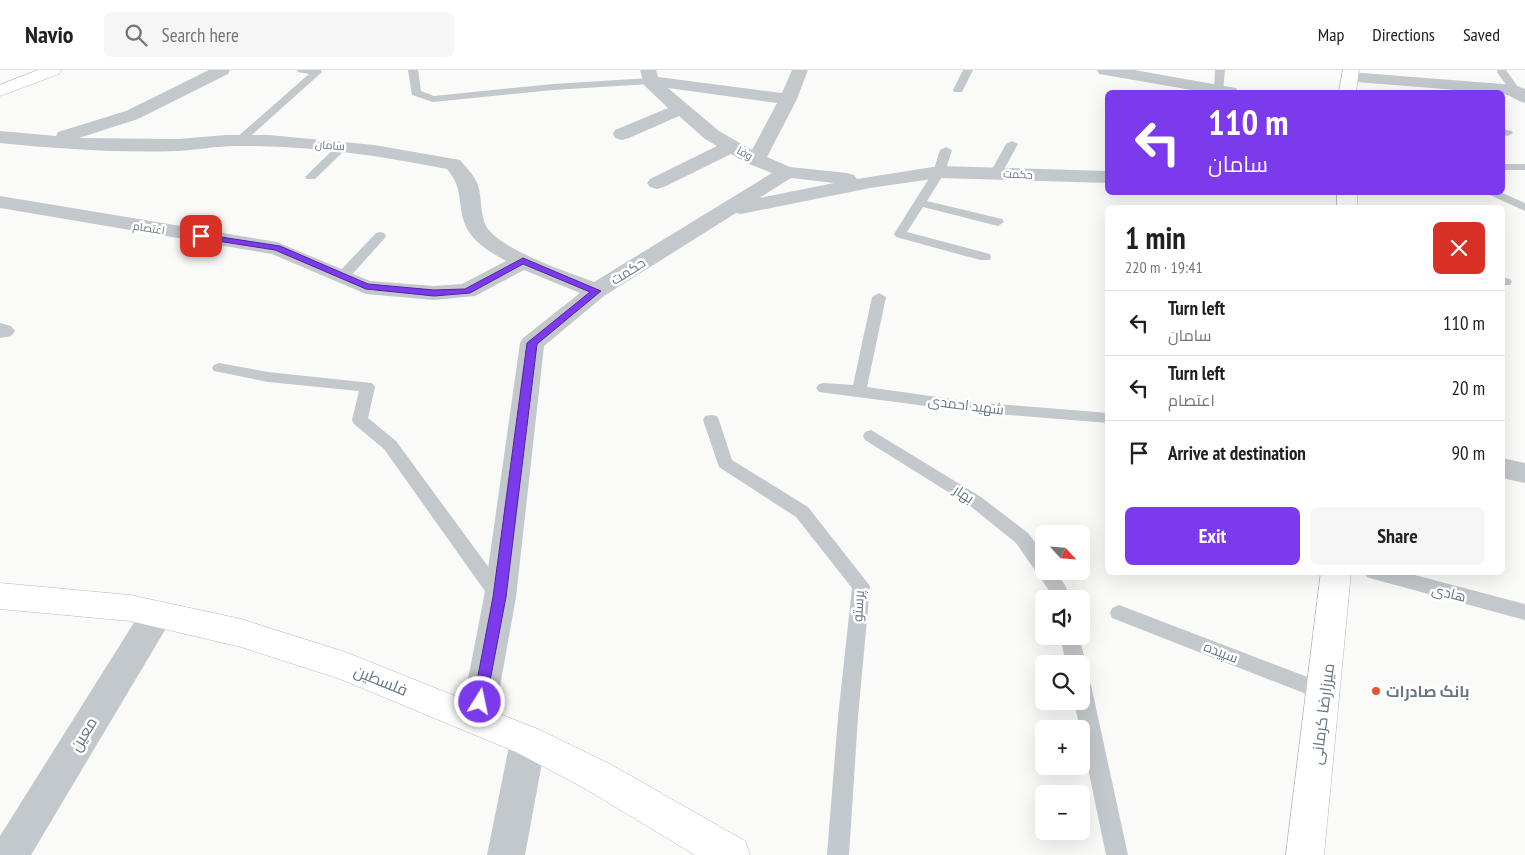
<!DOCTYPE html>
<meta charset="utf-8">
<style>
:root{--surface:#fff;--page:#f6f6f6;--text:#202124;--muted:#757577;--line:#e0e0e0;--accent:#7c3aed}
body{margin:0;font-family:"PT Sans Narrow",Cairo,sans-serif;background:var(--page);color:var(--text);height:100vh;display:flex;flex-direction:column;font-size:19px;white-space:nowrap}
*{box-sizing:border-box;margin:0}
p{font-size:16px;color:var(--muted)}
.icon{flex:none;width:28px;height:28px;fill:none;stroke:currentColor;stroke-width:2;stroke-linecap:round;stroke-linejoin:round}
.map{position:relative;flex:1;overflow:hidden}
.side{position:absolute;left:1105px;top:135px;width:400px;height:370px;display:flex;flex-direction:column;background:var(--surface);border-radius:8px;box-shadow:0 5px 20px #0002}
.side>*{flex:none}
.hud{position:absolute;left:1105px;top:20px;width:400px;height:105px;border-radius:8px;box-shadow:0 5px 20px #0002;background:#7c3aed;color:#fff;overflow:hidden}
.needle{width:32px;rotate:116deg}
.controls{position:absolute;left:1035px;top:455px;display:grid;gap:10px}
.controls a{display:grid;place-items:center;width:55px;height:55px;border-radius:8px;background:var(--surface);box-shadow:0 5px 20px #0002;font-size:25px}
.pin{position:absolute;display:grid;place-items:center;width:42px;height:42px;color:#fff;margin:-21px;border-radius:10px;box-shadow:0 2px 8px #0006}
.me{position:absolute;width:55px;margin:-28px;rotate:10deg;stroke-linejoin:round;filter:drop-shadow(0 0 4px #0008)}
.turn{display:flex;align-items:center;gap:18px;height:105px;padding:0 20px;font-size:22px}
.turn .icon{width:65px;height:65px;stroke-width:2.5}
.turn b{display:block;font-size:35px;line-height:42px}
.round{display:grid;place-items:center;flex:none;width:52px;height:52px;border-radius:8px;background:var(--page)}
.head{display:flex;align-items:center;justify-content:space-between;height:85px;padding:0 20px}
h1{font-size:30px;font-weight:700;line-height:38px}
.primary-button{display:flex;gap:10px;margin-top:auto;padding:10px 20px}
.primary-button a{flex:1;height:58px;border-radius:8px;background:var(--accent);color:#fff;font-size:20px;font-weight:700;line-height:58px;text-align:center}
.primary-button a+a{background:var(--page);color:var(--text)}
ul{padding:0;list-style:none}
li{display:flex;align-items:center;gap:15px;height:65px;padding:0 20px;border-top:1px solid var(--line)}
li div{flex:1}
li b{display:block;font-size:19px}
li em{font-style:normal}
header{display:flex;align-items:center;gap:30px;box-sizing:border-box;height:70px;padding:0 25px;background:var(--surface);border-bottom:1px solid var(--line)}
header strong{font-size:24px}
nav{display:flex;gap:28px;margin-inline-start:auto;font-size:18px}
.search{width:350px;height:45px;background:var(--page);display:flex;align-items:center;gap:12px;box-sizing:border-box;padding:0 18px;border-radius:8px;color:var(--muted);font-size:19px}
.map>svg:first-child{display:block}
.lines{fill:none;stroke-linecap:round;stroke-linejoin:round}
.secondary-casing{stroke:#b3babf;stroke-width:1}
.lane{fill:#c3c8cc;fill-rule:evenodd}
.street{fill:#c3c8cc;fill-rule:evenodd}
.secondary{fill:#fff;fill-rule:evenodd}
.route{fill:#7c3aed;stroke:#51269a}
.poi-dot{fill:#e4572e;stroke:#fff;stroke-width:2}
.labels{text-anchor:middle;stroke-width:5;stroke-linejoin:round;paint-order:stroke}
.far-street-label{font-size:11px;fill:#657683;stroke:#fff}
.street-label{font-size:14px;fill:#657683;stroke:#fff}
.near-street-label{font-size:16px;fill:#657683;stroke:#fff}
.near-poi-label{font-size:16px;font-weight:bold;fill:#657683;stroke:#fff;text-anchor:start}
</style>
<header>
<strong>Navio</strong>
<div class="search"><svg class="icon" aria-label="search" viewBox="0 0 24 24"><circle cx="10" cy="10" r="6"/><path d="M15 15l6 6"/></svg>Search here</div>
<nav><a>Map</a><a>Directions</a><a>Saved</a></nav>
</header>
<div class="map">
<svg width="1525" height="785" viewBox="0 0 1525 785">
<rect width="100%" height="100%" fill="#fafaf8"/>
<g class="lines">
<defs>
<path id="secondary" d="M38,0H61L59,4L0,26V15Z
M1343,0H1359L1356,22H1339Z
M1337,122H1357V138H1337Z
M1321,502H1351L1324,785H1286Z
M0,513L130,525L241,549L348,583L540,660L610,694L745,771L750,785H695L584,718L516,682L340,609L241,577L130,551L0,539Z"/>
</defs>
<!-- secondary casing -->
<use href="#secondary" class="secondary-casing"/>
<!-- lane -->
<path class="lane" d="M297,0H321L322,2L244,72H236L234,70L236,68L309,4L298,2Z
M408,0H418L421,21L434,26L553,14L650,8L655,11L650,14L553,20L433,32L412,25Z
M963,0H973L962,22H954L953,20Z
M1215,0H1225L1223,22L1214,21Z
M1498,0H1506L1520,20L1519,22H1511L1497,2Z
M1502,59L1512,61L1513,63L1508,66L1502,65Z
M1012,71L1018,74L1002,103L1000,105H992L990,103L1006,74Z
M343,73L349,76L347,78L315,109H307L305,107L307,105L339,74Z
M946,77L952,80L945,102L927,131L1002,149L1004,152L998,156L923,137L907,162L990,184L991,187L990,190H980L896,167L894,164L933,102L940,80Z
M1502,94H1525V100H1502Z
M1483,122H1500L1525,133V141Z
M380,162L384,163L386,166L384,169L348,209H338L336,206L338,203L376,163Z
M1502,207L1510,209L1512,212L1510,215H1502Z
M879,223L886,227L867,317L972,332L1108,343V353L972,342L819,322L816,318L819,314L824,313L853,315L872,227Z
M219,293L268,302L372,313L375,317L368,348L396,371L506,521L508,526L506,531L499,533L492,531L384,379L354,354L352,350L359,321L268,312L214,301L212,298L214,295Z
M711,345L717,346L719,350L732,390L808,437L870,516L858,647L849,785H827L838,647L852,518L796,447L719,397L703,350L705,346Z
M871,360L981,427L1028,463L1044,484V501H1056L1066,517L1069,529H1051L1048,519L1016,473L969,435L865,370L863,366L865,362Z
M1364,502H1403L1525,534V550L1373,509L1367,507Z
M1119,535L1331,616L1334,622L1331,628L1324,631L1112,548L1110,543L1112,538Z
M1060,566H1079L1086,594L1083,600L1081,601V594H1066Z
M1081,606L1088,609L1091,615L1128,785H1106L1074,631H1081Z"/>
<!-- street -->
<path class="street" d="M209,0H230L228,4L138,49L79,68L178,69L226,65H269L374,75L460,90C466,97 474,105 478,115C482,128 480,144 486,156C500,180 568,202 594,212L772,103L749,94L731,84L664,117L657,119L650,117L647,113L650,109L717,76L705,69L679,46L629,68L622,70L615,68L613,64L615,60L668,38L644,15L640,0H656L658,7L782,23L792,0H808L797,29L767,87L790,97L847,103L854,105L857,109L939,96L1108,101V113L939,108L870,118L741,144L736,143L604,226L544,276L516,527L494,650L489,661L477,666L465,661L460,650L484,527L520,273L523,268L580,223L524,200L475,226L434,230L366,224L272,184L0,138V126L277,172L370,211L434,216L462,214L506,191C488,181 469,170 463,149C458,128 462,117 447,99C377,85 306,75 235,76C216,76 197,80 178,81C119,83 59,79 0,73V61L56,66L58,62L126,41ZM668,18L777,33L752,80L719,61ZM791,108L834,113L759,128Z
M1097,0H1134L1230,17L1236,18L1239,22H1203L1105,5L1099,4Z
M1350,2L1515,15L1525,19V33C1516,31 1512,25 1502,24V22H1481L1344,11L1342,7L1344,3Z
M0,253L11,256L15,261L11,266L0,268Z
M1502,388L1525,393V413L1502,408Z
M158,532L169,536L174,545L31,785H0V766L135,551L147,536Z
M528,655L540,660L546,671L525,785H487L510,671L516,660Z"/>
<!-- secondary -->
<use href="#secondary" class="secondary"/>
</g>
<!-- route -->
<path class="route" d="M201,164L280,176L368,214L434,220L465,219L523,188L601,221L537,274L506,527L485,637L480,638L475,637L473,632L493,527L527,273L590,222L523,194L470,223L434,226L366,219L275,180L198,168V165Z"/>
<!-- markers -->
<circle class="poi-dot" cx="1376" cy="621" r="5"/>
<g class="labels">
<!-- far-street labels -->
<g class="far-street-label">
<text transform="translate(330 75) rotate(4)" y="4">سامان</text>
<text transform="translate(745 83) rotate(29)" y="4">وفا</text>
<text transform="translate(1018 104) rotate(3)" y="4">حکمت</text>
<text transform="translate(149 158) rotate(9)" y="4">اعتصام</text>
</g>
<!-- street labels -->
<g class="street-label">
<text transform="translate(628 201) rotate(-32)" y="5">حکمت</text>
<text transform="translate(966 335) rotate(7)" y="5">شهید احمدی</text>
<text transform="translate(964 424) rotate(33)" y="5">بهار</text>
<text transform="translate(1449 523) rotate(14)" y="5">هادی</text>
<text transform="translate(858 536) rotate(-87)" y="5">پرستو</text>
<text transform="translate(1221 582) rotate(21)" y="5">سپیده</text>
</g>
<!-- near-street labels -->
<g class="near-street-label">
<text transform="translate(381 610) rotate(22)" y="6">فلسطین</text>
<text transform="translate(1322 644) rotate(-83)" y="6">میرزارضا کرمانی</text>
<text transform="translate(83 664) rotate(-59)" y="6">معین</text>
</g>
<!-- near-poi labels -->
<g class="near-poi-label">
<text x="1386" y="627">بانک صادرات</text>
</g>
</g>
</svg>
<div class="controls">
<a><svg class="needle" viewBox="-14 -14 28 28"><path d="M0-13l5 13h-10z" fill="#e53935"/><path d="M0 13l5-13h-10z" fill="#757577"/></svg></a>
<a><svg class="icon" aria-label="sound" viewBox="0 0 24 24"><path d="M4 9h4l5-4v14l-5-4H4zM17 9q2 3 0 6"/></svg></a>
<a><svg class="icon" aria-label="search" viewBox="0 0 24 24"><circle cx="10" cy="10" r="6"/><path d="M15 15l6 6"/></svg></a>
<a>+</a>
<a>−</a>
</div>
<div class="pin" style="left:201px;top:166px;background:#d93025"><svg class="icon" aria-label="arrive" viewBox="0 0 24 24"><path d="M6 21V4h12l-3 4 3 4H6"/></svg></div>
<svg class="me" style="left:480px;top:632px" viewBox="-20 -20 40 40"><circle r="17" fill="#7c3aed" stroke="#fff" stroke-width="3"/><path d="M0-11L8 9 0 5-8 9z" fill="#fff"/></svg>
<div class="hud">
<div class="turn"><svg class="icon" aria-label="left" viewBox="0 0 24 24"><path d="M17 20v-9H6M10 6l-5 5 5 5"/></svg><div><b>110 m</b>سامان</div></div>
</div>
<section class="side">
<div class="head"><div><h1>1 min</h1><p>220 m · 19:41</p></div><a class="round" style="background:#d93025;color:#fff"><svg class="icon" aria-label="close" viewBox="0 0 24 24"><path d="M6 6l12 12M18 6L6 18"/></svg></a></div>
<ul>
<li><svg class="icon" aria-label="left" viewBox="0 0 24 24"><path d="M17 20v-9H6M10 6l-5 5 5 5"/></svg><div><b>Turn left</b><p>سامان</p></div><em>110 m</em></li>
<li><svg class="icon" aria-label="left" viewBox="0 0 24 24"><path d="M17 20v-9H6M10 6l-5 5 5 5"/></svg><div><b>Turn left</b><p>اعتصام</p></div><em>20 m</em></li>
<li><svg class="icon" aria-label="arrive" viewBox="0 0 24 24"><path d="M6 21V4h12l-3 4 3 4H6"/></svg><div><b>Arrive at destination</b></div><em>90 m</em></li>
</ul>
<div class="primary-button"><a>Exit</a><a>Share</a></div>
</section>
</div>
